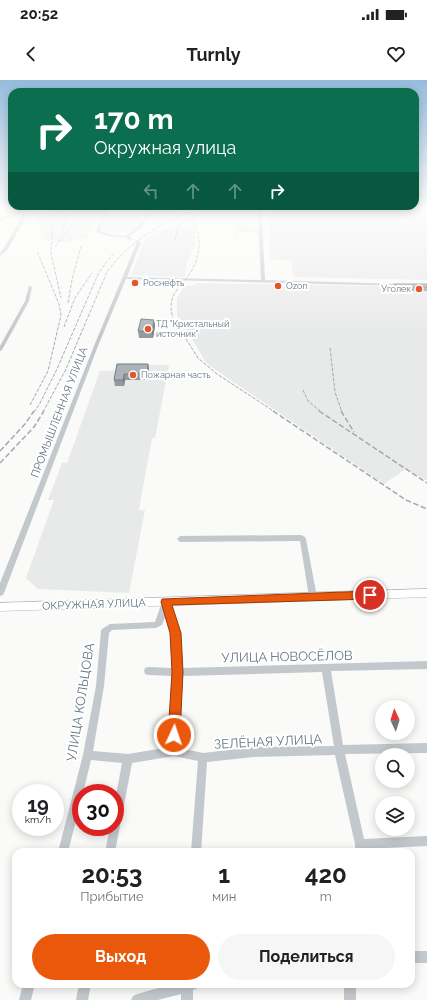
<!DOCTYPE html>
<html lang="ru">
<meta charset="utf-8">
<style>
:root{--surface:#fff;--page:#f6f6f6;--text:#202124;--muted:#757577;--accent:#ea580c}
body{margin:0;font-family:Raleway,sans-serif;background:var(--page);color:var(--text);height:100vh;display:flex;flex-direction:column;font-size:15px;white-space:nowrap}
*{box-sizing:border-box;margin:0}
p{font-size:13px;color:var(--muted)}
.icon{flex:none;width:22px;height:22px;fill:none;stroke:currentColor;stroke-width:2;stroke-linecap:round;stroke-linejoin:round}
.map{position:relative;flex:1;overflow:hidden}
.details{position:absolute;left:12px;top:768px;width:403px;height:140px;display:flex;flex-direction:column;background:var(--surface);border-radius:12px;box-shadow:0 2px 10px #0003}
.details>*{flex:none}
.hud{position:absolute;left:8px;top:8px;width:411px;height:122px;border-radius:12px;box-shadow:0 2px 10px #0003;background:#0b6e4f;color:#fff;overflow:hidden}
.needle{width:26px;rotate:356deg}
.controls{position:absolute;left:375px;top:620px;display:grid;gap:8px}
.controls a{display:grid;place-items:center;width:40px;height:40px;border-radius:50%;background:var(--surface);box-shadow:0 2px 10px #0003;font-size:20px}
.speed{position:absolute;left:12px;top:704px;display:flex;gap:8px;font-size:20px;font-weight:700;text-align:center}
.speed>*{display:grid;place-content:center;width:52px;height:52px;border-radius:50%;background:var(--surface);box-shadow:0 2px 10px #0003;line-height:1}
.speed small{font-size:10px;font-weight:400}
.speed .limit{border:6px solid #d22;background:#fff;color:#111}
.pin{position:absolute;display:grid;place-items:center;width:34px;height:34px;color:#fff;margin:-17px;border:2px solid #fff;border-radius:50%;box-shadow:0 1px 4px #0007}
.me{position:absolute;width:44px;margin:-22px;rotate:3deg;stroke-linejoin:round;filter:drop-shadow(0 0 3px #0008)}
.turn{display:flex;align-items:center;gap:14px;height:84px;padding:0 20px;font-size:18px}
.turn .icon{width:52px;height:52px;stroke-width:2.5}
.turn b{display:block;font-size:28px;line-height:34px}
.lanes{display:flex;align-items:center;height:38px;padding:0 20px;background:#0003;justify-content:center;gap:20px;direction:ltr}
.lanes .off{opacity:.35}
.eta{display:flex;justify-content:space-evenly;align-items:center;height:68px;text-align:center}
.eta b{font-size:24px;font-weight:700;line-height:28px}
.action{display:flex;gap:8px;margin-top:auto;padding:8px 20px}
.action a{flex:1;height:46px;border-radius:24px;background:var(--accent);color:#fff;font-size:16px;font-weight:700;line-height:46px;text-align:center}
.action a+a{background:var(--page);color:var(--text)}
.status{display:flex;justify-content:space-between;align-items:center;height:28px;padding:0 20px;background:var(--surface);direction:ltr}
.status svg{height:11px;fill:currentColor}
header{display:flex;justify-content:space-between;align-items:center;height:52px;padding:0 20px;background:var(--surface);font-size:18px;font-weight:700}
.map>svg:first-child{display:block}
.built{fill:#e8e9e9}
.lines{fill:none;stroke-linecap:round;stroke-linejoin:round}
.highway-casing{stroke:#b4b9bd;stroke-width:1}
.minor{fill:#c3c8cc;fill-rule:evenodd}
.highway{fill:#fff;fill-rule:evenodd}
.rail-far1{stroke:#a2aab0;stroke-width:1;stroke-dasharray:3.5 1.5;stroke-linecap:butt}
.rail{stroke:#a2aab0;stroke-width:1.5;stroke-dasharray:5.5 2.5;stroke-linecap:butt}
.wall{fill:#929a9f}
.shaded-wall{fill:#777d82}
.building{fill:#aab3b9;stroke:#777d82}
.route{fill:#ea580c;stroke:#983908}
.poi-dot{fill:#e4572e;stroke:#fff;stroke-width:1.5}
.labels{text-anchor:middle;stroke-width:4;stroke-linejoin:round;paint-order:stroke}
.far-poi-label{font-size:9px;fill:#657683;stroke:#fff;text-anchor:start}
.street-label{font-size:11px;fill:#657683;stroke:#fff}
.near-street-label{font-size:13px;fill:#657683;stroke:#fff}
</style>
<div class="status"><b>20:52</b><svg viewBox="0 0 49 12"><path d="M0 12V9h3v3zM5 12V6h3v6zM10 12V3h3v9zM15 12V0h3v12zM26 1h20v11H26zM47 4h2v5h-2z"/></svg></div>
<header><svg class="icon" aria-label="back" viewBox="0 0 24 24"><path d="M15 5l-7 7 7 7"/></svg>Turnly<svg class="icon" aria-label="heart" viewBox="0 0 24 24"><path d="M12 20l-8-8c-3-5 5-10 8-4 3-6 11-1 8 4z"/></svg></header>
<div class="map">
<svg width="427" height="920" viewBox="0 0 427 920">
<rect width="100%" height="100%" fill="#fafaf8"/>
<!-- built -->
<path class="built" d="M54,128H106L93,151L90,152L88,158L62,162L45,161L34,132L52,131Z
M269,128H392L427,130V200L293,197L291,181L270,179Z
M123,135L143,136L139,146L129,152L101,151L108,136Z
M236,144L257,145L239,146L257,147V149H239L257,150V153L239,152L238,158L211,157H234Z
M168,147L192,148L196,155V162L186,186L185,197L131,195L146,157Z
M197,203L427,207V401L406,389L384,404L210,286L205,281L180,238L177,237V218L183,208L185,206L196,205Z
M149,285H169L155,358H152L141,418L139,430H145L129,513L38,509L26,498L54,420H48L62,383H67L100,291L148,290Z"/>
<g class="lines">
<defs>
<path id="highway" d="M427,509V517L0,531V523Z"/>
</defs>
<!-- highway casing -->
<use href="#highway" class="highway-casing"/>
<!-- minor -->
<path class="minor" d="M20,128H24V132L27,135L8,169L0,176V173L4,168L23,135L21,133L0,141V139L20,131Z
M107,128H111L100,150V151L109,154L125,156L138,147L150,128H154L140,149L129,156L132,159L130,160L127,158L109,156L98,153L96,150Z
M261,128H265L262,130V139L265,200L403,204L405,205L403,206L126,199L98,266L4,513L3,515L0,516V503L94,266L137,162L135,161L137,160L141,162L127,197L261,200L258,139V130Z
M29,206L32,207L29,221L2,270L0,271V266L25,221Z
M301,455L305,457L306,459L317,517L316,519L313,520L310,519L309,517L300,461L180,462L177,459L180,456Z
M166,519L169,520L170,522L179,553L182,588L427,581V589L331,591L343,665L427,663V673L345,674L364,759L427,756V766L365,769V772H355V764L335,675L254,677L207,682L201,772H191L198,681L174,676L132,683L115,772H105L110,747H115V721L122,683L91,680L83,713H81V721L68,772H58L83,675L96,606L101,551L102,549L110,544L155,542L162,522L163,520ZM166,535L171,553L173,588L148,587L145,588L144,591L145,594L148,595L174,596L170,667L128,674L93,671L104,606L109,553L112,550L156,548L162,545ZM322,592L334,666L254,667L203,673L179,668L182,596Z
M411,871H427V883H411Z
M23,904H35L31,920H19Z
M79,904H91L88,920H76Z
M173,904H200L198,908L193,910V920H181V914L158,920H131L133,916L137,914Z
M344,904H356V920H344Z"/>
<!-- highway -->
<use href="#highway" class="highway"/>
<!-- rail-far1 -->
<path class="rail-far1" d="M207,128L200,132L193,139C193,145 196,149 198,154C200,163 199,172 196,181C188,206 164,210 173,238L198,278L217,294L275,332
M53,142L51,173L61,218
M63,150L68,135
M175,160L178,146L191,137
M55,167L68,148L89,128
M68,223L72,200L81,166
M64,247L75,218L92,193
M330,268L335,312L342,332
M303,310L308,321L321,332
M30,325L48,291L61,235L59,224L37,171
M34,332L39,325L57,289L99,192L113,174
M43,332L66,289L107,192C131,159 164,141 202,128"/>
<!-- rail -->
<path class="rail" d="M273,331L406,420L427,429
M319,331L427,403
M341,331L354,352
M0,371L25,344L34,331
M0,383L34,347L44,331"/>
</g>
<!-- wall -->
<path class="wall" d="M394,204H427V211H394L393,208Z
M154,240L155,246L153,258H139L138,251Z
M117,284H148L149,290L147,300H125L124,306H115L114,300Z"/>
<!-- shaded-wall -->
<path class="shaded-wall" d="M154,240L155,246L153,258L152,252Z
M148,284L149,290L147,300V294Z
M124,294L125,300L124,306L123,300Z"/>
<!-- building -->
<path class="building" d="M394,204H427V207H395Z
M141,239L154,240L152,252L138,251Z
M117,284H148L147,294H124L123,300H114Z"/>
<!-- sky -->
<linearGradient id="sky" x2="0" y2="1"><stop stop-color="#96bcdc"/><stop offset="0.5" stop-color="#fdfdfc"/><stop offset="1" stop-color="#fdfdfc" stop-opacity="0"/></linearGradient>
<rect width="427" height="257" fill="url(#sky)"/>
<!-- route -->
<path class="route" d="M370,511L374,512L375,515L374,518L370,519L172,525L181,553L183,592L180,655L179,659L174,661L170,659L168,655L172,592L170,553L161,522L162,519Z"/>
<!-- markers -->
<g class="poi-dot">
<circle cx="135" cy="203" r="4"/>
<circle cx="278" cy="206" r="4"/>
<circle cx="419" cy="209" r="4"/>
<circle cx="148" cy="249" r="4"/>
<circle cx="133" cy="295" r="4"/>
</g>
<g class="labels">
<!-- far-poi labels -->
<g class="far-poi-label">
<text x="143" y="206">Роснефть</text>
<text x="286" y="209">Ozon</text>
<text x="411" y="212" text-anchor="end">Уголек</text>
<text x="156" y="247">ТД "Кристальный<tspan x="156" dy="10">источник"</tspan></text>
<text x="141" y="298">Пожарная часть</text>
</g>
<!-- street labels -->
<g class="street-label">
<text transform="translate(59 332) rotate(-69)" y="4">ПРОМЫШЛЕННАЯ УЛИЦА</text>
<text transform="translate(94 524) rotate(-2)" y="4">ОКРУЖНАЯ УЛИЦА</text>
</g>
<!-- near-street labels -->
<g class="near-street-label">
<text transform="translate(287 576) rotate(-1)" y="5">УЛИЦА НОВОСЁЛОВ</text>
<text transform="translate(80 622) rotate(-81)" y="5">УЛИЦА КОЛЬЦОВА</text>
<text transform="translate(268 661) rotate(-3)" y="5">ЗЕЛЁНАЯ УЛИЦА</text>
</g>
</g>
</svg>
<div class="controls">
<a><svg class="needle" viewBox="-14 -14 28 28"><path d="M0-13l5 13h-10z" fill="#e53935"/><path d="M0 13l5-13h-10z" fill="#757577"/></svg></a>
<a><svg class="icon" aria-label="search" viewBox="0 0 24 24"><circle cx="10" cy="10" r="6"/><path d="M15 15l6 6"/></svg></a>
<a><svg class="icon" aria-label="layers" viewBox="0 0 24 24"><path d="M12 4l9 5-9 5-9-5zM3 14l9 5 9-5"/></svg></a>
</div>
<div class="speed"><div>19<small>km/h</small></div><div class="limit">30</div></div>
<div class="pin" style="left:370px;top:515px;background:#d93025"><svg class="icon" aria-label="arrive" viewBox="0 0 24 24"><path d="M6 21V4h12l-3 4 3 4H6"/></svg></div>
<svg class="me" style="left:174px;top:655px" viewBox="-20 -20 40 40"><circle r="17" fill="#ea580c" stroke="#fff" stroke-width="3"/><path d="M0-11L8 9 0 5-8 9z" fill="#fff"/></svg>
<div class="hud">
<div class="turn"><svg class="icon" aria-label="right" viewBox="0 0 24 24"><path d="M7 20v-9h11M14 6l5 5-5 5"/></svg><div><b>170 m</b>Окружная улица</div></div>
<div class="lanes"><svg class="icon off" aria-label="left" viewBox="0 0 24 24"><path d="M17 20v-9H6M10 6l-5 5 5 5"/></svg><svg class="icon off" aria-label="ahead" viewBox="0 0 24 24"><path d="M12 20V5M6 11l6-6 6 6"/></svg><svg class="icon off" aria-label="ahead" viewBox="0 0 24 24"><path d="M12 20V5M6 11l6-6 6 6"/></svg><svg class="icon" aria-label="right" viewBox="0 0 24 24"><path d="M7 20v-9h11M14 6l5 5-5 5"/></svg></div>
</div>
<section class="details">
<div class="eta">
<div><b>20:53</b><p>Прибытие</p></div>
<div><b>1</b><p>мин</p></div>
<div><b>420</b><p>m</p></div>
</div>
<div class="action"><a>Выход</a><a>Поделиться</a></div>
</section>
</div>
